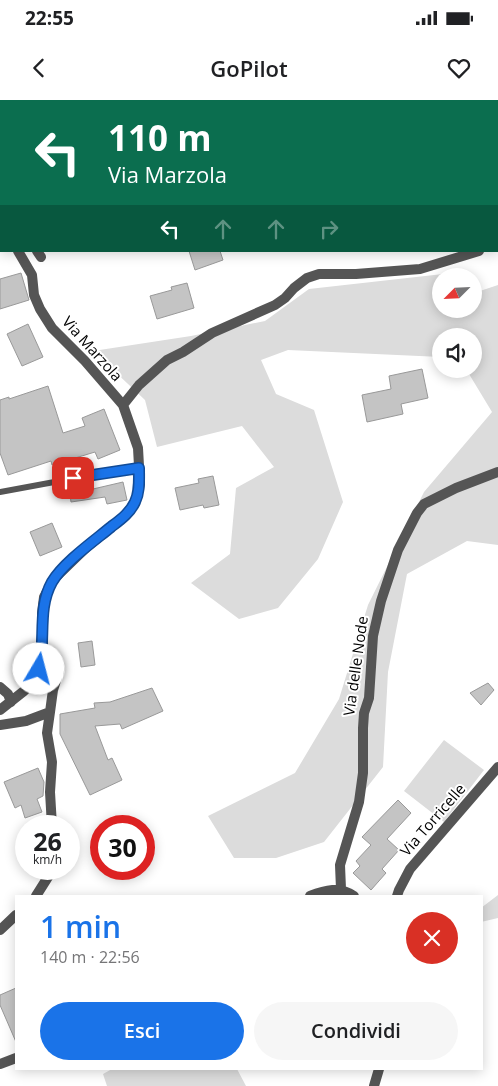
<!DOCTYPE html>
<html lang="it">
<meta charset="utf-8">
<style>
:root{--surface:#fff;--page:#f6f6f6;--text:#202124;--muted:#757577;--accent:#1a73e8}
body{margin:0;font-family:"Open Sans",sans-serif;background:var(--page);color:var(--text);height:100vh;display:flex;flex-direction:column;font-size:19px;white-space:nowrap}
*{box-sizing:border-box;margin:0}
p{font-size:16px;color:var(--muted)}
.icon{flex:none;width:28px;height:28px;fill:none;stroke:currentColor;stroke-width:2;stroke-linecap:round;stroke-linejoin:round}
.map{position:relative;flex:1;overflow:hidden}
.side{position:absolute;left:15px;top:795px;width:468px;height:175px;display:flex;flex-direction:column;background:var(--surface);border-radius:0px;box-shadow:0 2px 12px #0003}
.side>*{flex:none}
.hud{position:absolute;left:0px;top:0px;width:499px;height:152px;box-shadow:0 2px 12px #0003;background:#0b6e4f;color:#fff;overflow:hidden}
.needle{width:32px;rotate:246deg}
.controls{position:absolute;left:432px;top:168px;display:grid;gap:10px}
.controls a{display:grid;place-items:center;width:50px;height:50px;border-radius:50%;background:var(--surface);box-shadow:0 2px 12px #0003;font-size:25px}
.speed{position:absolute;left:15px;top:715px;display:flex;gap:10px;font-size:25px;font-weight:700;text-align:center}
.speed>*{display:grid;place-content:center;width:65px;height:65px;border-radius:50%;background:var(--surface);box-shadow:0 2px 12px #0003;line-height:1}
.speed small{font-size:12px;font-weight:400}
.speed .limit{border:8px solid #d22;background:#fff;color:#111}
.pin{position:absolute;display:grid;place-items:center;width:42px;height:42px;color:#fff;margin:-21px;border-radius:10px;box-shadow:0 2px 8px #0006}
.me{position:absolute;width:55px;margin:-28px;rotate:8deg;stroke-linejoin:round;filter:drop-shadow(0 0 4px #0008)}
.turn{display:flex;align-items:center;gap:18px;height:105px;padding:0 25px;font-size:22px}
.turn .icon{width:65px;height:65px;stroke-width:2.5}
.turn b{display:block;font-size:35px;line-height:42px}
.lanes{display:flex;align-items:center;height:48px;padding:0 25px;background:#0003;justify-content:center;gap:25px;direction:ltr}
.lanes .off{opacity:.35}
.round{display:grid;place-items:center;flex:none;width:52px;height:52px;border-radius:26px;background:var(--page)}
.head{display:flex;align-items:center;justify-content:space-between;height:85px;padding:0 25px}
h1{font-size:30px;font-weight:600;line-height:38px;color:var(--accent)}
.primary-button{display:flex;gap:10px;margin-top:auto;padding:10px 25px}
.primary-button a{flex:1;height:58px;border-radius:30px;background:var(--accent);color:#fff;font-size:20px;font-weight:600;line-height:58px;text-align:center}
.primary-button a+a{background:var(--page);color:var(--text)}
.status{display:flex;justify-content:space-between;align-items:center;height:35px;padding:0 25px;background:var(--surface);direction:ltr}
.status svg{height:14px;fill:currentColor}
header{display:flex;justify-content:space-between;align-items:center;height:65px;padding:0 25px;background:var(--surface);font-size:22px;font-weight:600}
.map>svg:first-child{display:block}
.green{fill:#dcdcdc}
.building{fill:#c4c4c4;stroke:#999}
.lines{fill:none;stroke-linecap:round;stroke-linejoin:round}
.lane{stroke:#555;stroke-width:6}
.street{stroke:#555;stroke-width:10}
.route-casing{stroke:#114b97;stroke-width:12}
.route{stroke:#1a73e8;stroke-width:9}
.labels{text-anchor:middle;stroke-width:4;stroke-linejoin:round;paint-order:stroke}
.street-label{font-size:15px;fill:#000;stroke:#fff}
</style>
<div class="status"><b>22:55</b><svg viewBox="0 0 49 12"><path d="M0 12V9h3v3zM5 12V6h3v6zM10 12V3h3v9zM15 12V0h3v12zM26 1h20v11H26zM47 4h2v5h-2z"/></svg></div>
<header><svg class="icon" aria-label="back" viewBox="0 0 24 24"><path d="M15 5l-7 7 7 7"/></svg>GoPilot<svg class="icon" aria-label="heart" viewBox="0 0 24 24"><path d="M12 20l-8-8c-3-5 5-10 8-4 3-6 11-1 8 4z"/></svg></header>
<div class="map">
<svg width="498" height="986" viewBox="0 0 498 986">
<rect width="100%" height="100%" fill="#fff"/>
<!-- green -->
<path class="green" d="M443,174L444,176H441V209H474V193L498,185V445L467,441L407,474L388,572L383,667L324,742L276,758H234L208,716L295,673L339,599L368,505L424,392L492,312L466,269H474V236H441V257L288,250L261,260L276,294L314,310L343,402L318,459L278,508L239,519L191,483L230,454L236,388L274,367L242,326L157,347L145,300L93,251L191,236L265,221L309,189Z
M444,640L484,670L444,722L404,691Z
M498,795V818L481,822V808Z
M112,969H237L246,986H107L103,974Z"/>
<!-- building -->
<path class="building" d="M189,151H220L223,160L195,170Z
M21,173L29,200L0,209V179Z
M187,183L194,208L157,219L150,196L172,190L171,187Z
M28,224L43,257L22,266L7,234Z
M422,269L428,298L401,304L403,314L367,322L362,295L391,289L389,276Z
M48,286L63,333L85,326L82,318L104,309L120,350L98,359L95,352L52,365L51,361L8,375L0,353V300L9,297V299Z
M213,376L219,405L204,408L203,405L180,410L175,388L199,383L198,379Z
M123,382L127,400L107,404L105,397L71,402L69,387L92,385L93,389Z
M52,423L62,447L40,456L30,432Z
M92,541L95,565L81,567L78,543Z
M488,583L494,590L481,605L470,593Z
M152,588L163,611L122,629L120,624L95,626L108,660L112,658L122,680L90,695L60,634V614L95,608L94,603L110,602Z
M38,668L44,682L43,696L37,699L42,712L25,718L21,705L15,708L4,682Z
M398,700L411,713L387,739L399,750L382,769L386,773L371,790L353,773L360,766L356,761L371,745L362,737Z
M16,888V942L0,905V895Z"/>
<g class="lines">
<!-- lane -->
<path class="lane" d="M0,392L103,373L139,368"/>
<!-- street -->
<path class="street" d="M87,0L88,1
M260,1V0
M0,145H1
M37,151L41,157
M123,305L139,285L167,260L183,252L212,233L275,205L285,198L294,188L307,178L319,174H356L420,169L479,151
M0,587L8,594L11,602
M0,610L24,591L33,582L39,569L43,553L42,513L44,497L53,480L88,446L124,417L135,403L140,384L138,348L123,305L85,261L52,228L40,209L34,195L32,175L18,151
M50,612L53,590L59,571
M0,625L26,621L50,612L47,633L52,662L50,692L52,726
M341,789L340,765L359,702L363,673V628L364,613L369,598L373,536L381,501L398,450L417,413L424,404L456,388L498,372
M36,796L48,777L50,769
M310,796C325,790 340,786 354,796
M397,796L399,790L410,769L498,667
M0,830L16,815
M0,964L16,958
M374,986L379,969"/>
</g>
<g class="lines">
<defs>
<path id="route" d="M39,569C46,539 37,509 52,482C63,463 94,441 111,427C120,420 130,413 135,402C140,392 139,380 139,368L73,378"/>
</defs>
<!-- route casing -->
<use href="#route" class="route-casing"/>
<!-- route -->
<use href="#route" class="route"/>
</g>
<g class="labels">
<!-- street labels -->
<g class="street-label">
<text transform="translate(92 249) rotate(48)" y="5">Via Marzola</text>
<text transform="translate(356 566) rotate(-82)" y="5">Via delle Node</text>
<text transform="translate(433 720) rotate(-49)" y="5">Via Torricelle</text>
</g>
</g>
</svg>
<div class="controls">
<a><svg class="needle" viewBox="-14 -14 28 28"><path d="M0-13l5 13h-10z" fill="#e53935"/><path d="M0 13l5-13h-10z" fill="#757577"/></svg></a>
<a><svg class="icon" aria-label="sound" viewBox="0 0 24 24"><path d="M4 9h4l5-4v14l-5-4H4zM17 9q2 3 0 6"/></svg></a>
</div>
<div class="speed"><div>26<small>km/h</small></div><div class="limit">30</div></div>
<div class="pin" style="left:73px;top:378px;background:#d93025"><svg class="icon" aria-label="arrive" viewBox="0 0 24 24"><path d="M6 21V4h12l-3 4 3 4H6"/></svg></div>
<svg class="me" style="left:39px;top:569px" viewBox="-20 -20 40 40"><circle r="19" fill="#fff"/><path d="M0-13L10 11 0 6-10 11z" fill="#1a73e8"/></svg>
<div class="hud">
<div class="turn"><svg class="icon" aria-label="left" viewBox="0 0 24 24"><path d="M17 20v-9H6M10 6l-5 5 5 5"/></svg><div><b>110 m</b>Via Marzola</div></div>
<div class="lanes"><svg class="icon" aria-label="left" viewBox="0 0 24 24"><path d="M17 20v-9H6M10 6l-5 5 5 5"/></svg><svg class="icon off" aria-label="ahead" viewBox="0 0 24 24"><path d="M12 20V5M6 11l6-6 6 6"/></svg><svg class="icon off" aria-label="ahead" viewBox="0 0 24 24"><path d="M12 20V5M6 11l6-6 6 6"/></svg><svg class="icon off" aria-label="right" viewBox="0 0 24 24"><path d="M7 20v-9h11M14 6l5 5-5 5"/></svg></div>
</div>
<section class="side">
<div class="head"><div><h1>1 min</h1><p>140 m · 22:56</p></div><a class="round" style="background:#d93025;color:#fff"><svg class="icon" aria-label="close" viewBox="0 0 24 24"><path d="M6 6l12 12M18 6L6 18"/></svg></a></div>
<div class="primary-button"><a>Esci</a><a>Condividi</a></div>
</section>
</div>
